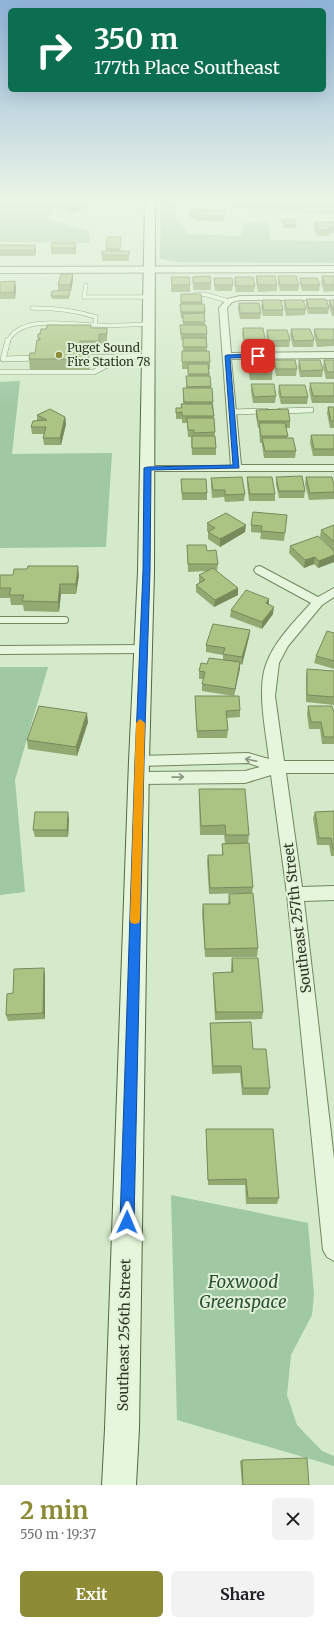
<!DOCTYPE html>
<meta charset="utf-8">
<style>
:root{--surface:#fff;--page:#f2f2f2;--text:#202124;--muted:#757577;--accent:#8e8b36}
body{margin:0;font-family:Merriweather,serif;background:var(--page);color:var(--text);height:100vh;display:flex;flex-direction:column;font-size:15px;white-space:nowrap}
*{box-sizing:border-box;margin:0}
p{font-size:13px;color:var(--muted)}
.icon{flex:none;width:22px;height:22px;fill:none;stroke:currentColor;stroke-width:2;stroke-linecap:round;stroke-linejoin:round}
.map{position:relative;height:1485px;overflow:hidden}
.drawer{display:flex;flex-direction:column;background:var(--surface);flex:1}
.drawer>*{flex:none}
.top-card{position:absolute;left:8px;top:8px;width:318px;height:84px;border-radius:6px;box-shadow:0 4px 16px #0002;background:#0b6e4f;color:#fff;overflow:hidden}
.pin{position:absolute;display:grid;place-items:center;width:34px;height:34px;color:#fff;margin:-17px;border-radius:8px;box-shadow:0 2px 6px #0006}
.me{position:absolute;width:44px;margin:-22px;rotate:1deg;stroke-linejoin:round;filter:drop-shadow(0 0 3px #0008)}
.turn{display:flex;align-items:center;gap:14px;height:84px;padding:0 20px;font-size:18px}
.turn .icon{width:52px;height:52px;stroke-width:2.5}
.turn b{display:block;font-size:28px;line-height:34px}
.round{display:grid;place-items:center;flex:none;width:42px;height:42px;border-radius:6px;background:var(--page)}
.summary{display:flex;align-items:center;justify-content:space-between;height:68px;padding:0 20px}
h1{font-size:24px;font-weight:700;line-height:30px;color:var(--accent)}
.cta{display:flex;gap:8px;margin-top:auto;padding:8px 20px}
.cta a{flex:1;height:46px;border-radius:6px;background:var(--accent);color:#fff;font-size:16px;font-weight:700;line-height:46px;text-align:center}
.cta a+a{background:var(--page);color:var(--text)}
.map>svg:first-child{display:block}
.green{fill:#9fc8a3}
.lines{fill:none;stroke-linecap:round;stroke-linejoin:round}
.service-far2-casing{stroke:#728560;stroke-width:4.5}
.service-far1-casing{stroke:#728560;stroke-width:6}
.service-casing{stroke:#728560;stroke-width:8}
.minor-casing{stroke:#728560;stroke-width:2}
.tertiary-casing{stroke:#728560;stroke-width:2}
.secondary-casing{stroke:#566743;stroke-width:2}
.service-far2{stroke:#e5f6dc;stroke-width:3.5}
.service-far1{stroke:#e5f6dc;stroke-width:5}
.service{stroke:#e5f6dc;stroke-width:6}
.minor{fill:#e5f6dc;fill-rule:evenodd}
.tertiary{fill:#e5f6dc;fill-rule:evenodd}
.secondary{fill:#e5f6dc;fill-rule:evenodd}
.wall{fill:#93a972}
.shaded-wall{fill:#78895c}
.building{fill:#abc484;stroke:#78895c}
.oneway{stroke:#89967f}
.route{fill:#1a73e8;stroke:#114b97}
.slow{fill:#f59e0b}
.poi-dot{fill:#8e8b36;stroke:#e1f2d9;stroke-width:1.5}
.labels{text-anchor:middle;stroke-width:4;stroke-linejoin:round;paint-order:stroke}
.far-poi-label{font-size:12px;fill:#2d3722;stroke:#e1f2d9;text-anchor:start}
.street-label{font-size:14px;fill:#2d3722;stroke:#e1f2d9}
.near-park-label{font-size:17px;font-style:italic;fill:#2b5134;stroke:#e1f2d9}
</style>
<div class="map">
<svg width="334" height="1485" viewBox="0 0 334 1485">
<rect width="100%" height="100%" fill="#d4eaca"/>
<!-- green -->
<path class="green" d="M0,200H73L60,204L47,219L88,231L91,243L0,242Z
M161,200H334V215L181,204L174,214L188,234L241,236L243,223L269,222L270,240L334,241V263L178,262L160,259Z
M20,381L12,454L112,453L106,547L0,548V382Z
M0,667H48L15,780L25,892L0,895Z
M171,1195L308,1223L314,1294L312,1315L291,1355L287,1395L297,1425L322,1451L334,1456V1466L177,1420Z"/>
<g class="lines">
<defs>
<path id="service-far2" d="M86,285L84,297H148
M193,295L204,294L228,301
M32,308C54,308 75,310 96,317L95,325
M8,341C21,314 70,325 95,325C113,326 130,325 148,324"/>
<path id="service-far1" d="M8,340L3,359L37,358
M80,358L148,356
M0,372H94L122,357
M280,411L311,410
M232,412L266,411"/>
<path id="service" d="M0,620H65"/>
<path id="minor" d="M240,296H334V300H240L232,302L227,308L231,353L334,352V358L231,359L241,465H334V471H144L143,469L148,466H231L219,308L227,299Z
M260,566L318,597L334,588V597L322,605L288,646L279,663L275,696L284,761H334V773H286L302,887L334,886V900L304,901L334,1159V1261L327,1257L323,1250L287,894L271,775L245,783L139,784L134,782L132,778L134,774L139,772L245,771L260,767L248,763L139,766L134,765L132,761L134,757L139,756L248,753L269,759C266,731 256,688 267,662C276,639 295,621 311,603L256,573L254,570L256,567Z
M143,645L147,646L149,649L147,652L143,653L0,654V646Z"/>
<path id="tertiary" d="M334,266V272L0,273V267Z"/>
<path id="secondary" d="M145,200H155L154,571L149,761L139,1429L136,1485H102L105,1429L129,761L138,571Z"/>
</defs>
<!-- service-far2 casing -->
<use href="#service-far2" class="service-far2-casing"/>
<!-- service-far1 casing -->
<use href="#service-far1" class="service-far1-casing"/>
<!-- service casing -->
<use href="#service" class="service-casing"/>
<!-- minor casing -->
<use href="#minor" class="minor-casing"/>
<!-- tertiary casing -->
<use href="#tertiary" class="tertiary-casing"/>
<!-- secondary casing -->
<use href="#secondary" class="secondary-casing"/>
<!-- service-far2 -->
<use href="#service-far2" class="service-far2"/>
<!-- service-far1 -->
<use href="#service-far1" class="service-far1"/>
<!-- service -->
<use href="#service" class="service"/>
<!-- minor -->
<use href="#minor" class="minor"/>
<!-- tertiary -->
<use href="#tertiary" class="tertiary"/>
<!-- secondary -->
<use href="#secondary" class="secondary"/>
</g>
<!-- wall -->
<path class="wall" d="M59,204L90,206L70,213L60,209Z
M225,211V216L223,222L194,220V218H189V212Z
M283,219L296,225L295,228H284L282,222Z
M315,222H334V233H330L329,236H317L314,228Z
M107,237L121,243L120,251H129V261H102V255L106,251Z
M76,243V254H51V248Z
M0,245H35L36,251L35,256H0Z
M256,276L277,285V291L258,292L256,282Z
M278,276L299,285L298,291H280L278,283Z
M322,276H334V291L324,292L321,282Z
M171,277L190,285V292H171Z
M193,277L211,283V290H193Z
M235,277L255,286L254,292H236L234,283Z
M214,278L233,285L232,291H215L214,284Z
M300,278L320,285L319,291H302L300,284Z
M73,280L71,291H70L69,299H52L51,296L58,291V285Z
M0,282L16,287L15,299H0Z
M181,294H201L202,304L205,312V325L207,334V351L210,362V369H209L213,402L215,436L216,448V455H192L191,437H188L187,423H182V419H176V408H181L183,404V388H186V376H188V369H182V351H183V340H181L180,325H183V318H181L180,310V304H181Z
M306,299L329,308L328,314H308L306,306Z
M262,300L283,310V316H263L261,307Z
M284,300L306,309L305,315L286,316L284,307Z
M329,300H334V316H332L329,306Z
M239,303L261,313L260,319H240L238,309Z
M92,328H107V345H100L99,352H81V353H89L90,364L89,370H30L29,359L35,353L38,340V338Z
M243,328L265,339V345L244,346L242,334Z
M291,329L314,340L313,347H293L290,335Z
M314,329H334V346L317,347L314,336Z
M267,330L290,340L289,347H269L266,337Z
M274,360L297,369L296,376H276L274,366Z
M299,360L323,370L322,377H300L298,367Z
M324,360H334V379H326L323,367Z
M248,361L272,374V380H250L248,368Z
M310,383H334V403H312L309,390Z
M251,384L276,396L275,403H253L251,391Z
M279,385L308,397L307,404H281L278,392Z
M328,407H334V428H330L327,413Z
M256,410L290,421V428H286L288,436L287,438L296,451L295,458H264L262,445V443H260L259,428H258L256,416Z
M37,415L65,417L66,424L61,445H44L43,438L44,434H32L31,427L37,420Z
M311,435H334V456H313L310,442Z
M247,477L275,494V501H249L247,484Z
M276,477L305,491L304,498H279L276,484Z
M306,477L334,485V499L309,500L305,484Z
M211,478L245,494L244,501L225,502L224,497L212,498L211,485Z
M181,479L207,493V500H182Z
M287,515L284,541L260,539L261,533L251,532V525Z
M207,523L245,532L220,547L208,539V532L207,531Z
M334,525V551L320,537L321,530Z
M187,545L207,551L218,564L217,571L238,595L214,607L196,592V585L199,583V575L207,571L188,572Z
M290,546L334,551V562L318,568L314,564L304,568L289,553Z
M0,575H79L76,594H61L59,612L24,611L23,605H11L10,598H0Z
M269,599V604L273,614L262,629L230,617L231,610Z
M250,630L249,637L242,665L240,664L234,696L240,710V717L227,718L228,730L227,738H197L195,703V696H234L202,691V684L204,679H199V671L207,664L223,660V655L206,652V645Z
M334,633V669L314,663L316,656Z
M307,669L334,671V705L306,702V676Z
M308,706L334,713V744H322L320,729H309L307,714Z
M88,722L77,756L28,749L27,740Z
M199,789L249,835L248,843L253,887L252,893L209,894L207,861L208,855H222V844L225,843L224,835H200L199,799Z
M334,811V856H331L329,845H317L313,818L315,812Z
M69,819L68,837H35L33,830Z
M229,894L258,948L257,957H205L202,913L203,904H228Z
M232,958L263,1012L262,1019L215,1020L213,981V973L231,972V967Z
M45,974V1019L8,1021L6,1015L13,993Z
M210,1023L253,1049L270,1088L268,1095H242L240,1073L212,1074L210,1031Z
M206,1129L279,1198L277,1204H246L245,1185H208L206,1136Z
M242,1460L309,1485H242L240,1461Z"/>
<!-- shaded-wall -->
<path class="shaded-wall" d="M89,201L90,206L70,213L69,207Z
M225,211V216L223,222V216Z
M76,243V254L75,248Z
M35,245L36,251L35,256L34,250Z
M73,274V280L71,291L70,285Z
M15,281L16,287L15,299L14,292Z
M99,334L100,345L99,352Z
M80,341L81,352L80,359L79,354Z
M89,353L90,364L89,370L88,359Z
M65,417L66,424L61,445L60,438Z
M246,525L245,532L220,547V539Z
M334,555V562L318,568L319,561Z
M315,557L314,564L304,568L305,560Z
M78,566L79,575L76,594V584Z
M60,584L61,594L59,612L58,602Z
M238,588V595L214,607L215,600Z
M269,599V606L266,603Z
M274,607L273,614L262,629V622Z
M250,630L249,637L242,665V657Z
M240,662V669L234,696L235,689Z
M87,713L88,722L77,756L76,747Z
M68,812L69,819L68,837L67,830Z
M44,968L45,974V1019L43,1013Z"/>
<!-- building -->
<path class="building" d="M68,200H89V201L69,207L59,204Z
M191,209L225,211L223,216L194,215L195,213L189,212Z
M283,219H294L296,225H284Z
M315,222H334V227H329L330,230H318Z
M107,237H121L120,249H106Z
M52,243H76L75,248H51Z
M0,245H35L34,250H0Z
M102,251H129V255H102Z
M61,274H73L70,285H58Z
M210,276L211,283H193V277Z
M256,276H275L277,285H258Z
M278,276H296L299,285H280Z
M322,276H334V285H325Z
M171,277H189L190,285H172Z
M235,277H253L255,286H236Z
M214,278H232L233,285H215Z
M300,278H317L320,285H302Z
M15,281L14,292L0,293V282Z
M70,290L69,296H51L52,291Z
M181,294H201L202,302H181Z
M306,299H326L329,308H309Z
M262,300H281L283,310H264Z
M284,300H303L306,309H287Z
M329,300H334V310H333Z
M239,303H259L261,313H240Z
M180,304H204L205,312H181Z
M204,313L205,322H183V314Z
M47,325H91V328H107V334H99V341H80L79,354L89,353L88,359H29L30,353H35L37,340H40V338H38V334H40L41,329H47Z
M180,325H206L207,334H181Z
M243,328H263L265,339H244Z
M291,329H310L314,340L294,341Z
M314,329H334V340H318Z
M267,330H287L290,340L269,341Z
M183,338H206L207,347H183Z
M182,351H209L210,362H182Z
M274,360H295L297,369H276Z
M299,360H320L323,370L301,371Z
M324,360H334V372H327Z
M248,361H270L272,374H250Z
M188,364H208L209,374H188Z
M186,376H210L211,386L187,387Z
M310,383H334V396H313Z
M251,384H274L276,396L254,397Z
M279,385H305L308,397H281Z
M183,388H212L213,402H184Z
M181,404H212L214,416H182V412L176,413V408H182Z
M328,407H334V421H331Z
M50,409L65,417L60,438H43L46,427H31L33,421L47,420L37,415Z
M288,409L290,421H258L256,410Z
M187,418H214L215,432L194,433V430H188Z
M259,423H285L288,436H261Z
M311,435H334V449H314Z
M192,436H215L216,448H192Z
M262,438H293L296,451H265Z
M302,476L305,491H279L276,477Z
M242,477L245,494L225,495V490H213L211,478Z
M247,477H272L275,494H250Z
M306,477H332L334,485V492L310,493Z
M181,479H206L207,493H182Z
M253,512L287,515L285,533L261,531L262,526L251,525Z
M226,513L246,525L220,539L208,532L215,528L207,523Z
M334,525V542L321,530Z
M318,536L334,551V555L319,561L315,557L305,560L290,546Z
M187,545H206L207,551L216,550L218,564H188Z
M28,566H78L76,584H60L58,602L22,601L24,595H9L11,588H0V575H13L14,569H27Z
M213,568L238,588L215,600L196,585L205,580L199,575Z
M246,590L269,599L266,603L274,607L262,622L231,610Z
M213,624L250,630L242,657L223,654L225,648L206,645Z
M327,631L334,633V661L316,656Z
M209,658L240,662L235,689L202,684L205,672L199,671L201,663L207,664Z
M307,669L334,671V697L307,695Z
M195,696H239L240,710L226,711L228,730L197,731Z
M39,706L87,713L76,747L27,740Z
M308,706H332L334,713V737H324L321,722H311Z
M199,789H245L249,835H226L225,825L201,826Z
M334,811V849H333L331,838H319L315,812Z
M35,812H68L67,830H33Z
M249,843L253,887L210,888L208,855H223L222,844Z
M253,893L258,948L205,949L203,904H230L229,894Z
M232,958H258L263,1012H216L213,973L233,972Z
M44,968L43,1013L6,1015L7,994L13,993L14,969Z
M251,1022L253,1049H266L270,1088H243L241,1066H213L210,1023Z
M206,1129H273L279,1198H248L246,1179L208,1180Z
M307,1458L309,1485H243L242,1460Z"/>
<!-- one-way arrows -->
<defs><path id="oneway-shaft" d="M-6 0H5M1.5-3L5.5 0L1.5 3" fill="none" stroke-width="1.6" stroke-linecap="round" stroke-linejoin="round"/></defs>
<g class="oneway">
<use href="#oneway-shaft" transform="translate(251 760) rotate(-168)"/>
<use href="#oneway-shaft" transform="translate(178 777) rotate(-1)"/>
</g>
<!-- sky -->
<linearGradient id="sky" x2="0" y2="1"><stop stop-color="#8fb3d8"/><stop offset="0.49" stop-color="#ecf6e7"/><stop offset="1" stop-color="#ecf6e7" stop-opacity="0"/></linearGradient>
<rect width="334" height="408" fill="url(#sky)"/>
<!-- route -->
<path class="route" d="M258,354L260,355V357L230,358L239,468L151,470L150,571L144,761L134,1222L132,1227L127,1229L122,1227L120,1222L135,761L143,571L144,468L148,467L233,465L225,356L227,355Z"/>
<!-- slow -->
<path class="slow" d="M140,719L145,723L140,920L139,923L135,924L131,923L130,920L136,723Z"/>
<!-- markers -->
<circle class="poi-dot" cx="59" cy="355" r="4"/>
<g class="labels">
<!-- far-poi labels -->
<g class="far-poi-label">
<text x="67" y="352">Puget Sound<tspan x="67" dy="14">Fire Station 78</tspan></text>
</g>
<!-- street labels -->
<g class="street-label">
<text transform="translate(297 918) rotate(-97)" y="5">Southeast 257th Street</text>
<text transform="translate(124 1335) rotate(-89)" y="5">Southeast 256th Street</text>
</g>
<!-- near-park labels -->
<g class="near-park-label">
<text x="243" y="1288">Foxwood<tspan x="243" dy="20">Greenspace</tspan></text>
</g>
</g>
</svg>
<div class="pin" style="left:258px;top:356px;background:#d93025"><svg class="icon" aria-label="arrive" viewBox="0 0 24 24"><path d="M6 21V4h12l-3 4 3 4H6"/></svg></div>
<svg class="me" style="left:127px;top:1222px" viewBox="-20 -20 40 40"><path d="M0-17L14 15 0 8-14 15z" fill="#1a73e8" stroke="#fff" stroke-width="4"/></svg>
<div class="top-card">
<div class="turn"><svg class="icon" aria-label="right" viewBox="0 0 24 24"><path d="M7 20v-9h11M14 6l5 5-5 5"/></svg><div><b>350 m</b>177th Place Southeast</div></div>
</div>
</div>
<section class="drawer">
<div class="summary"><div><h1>2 min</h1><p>550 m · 19:37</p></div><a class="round"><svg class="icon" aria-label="close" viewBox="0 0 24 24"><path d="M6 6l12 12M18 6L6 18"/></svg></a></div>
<div class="cta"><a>Exit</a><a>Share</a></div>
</section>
